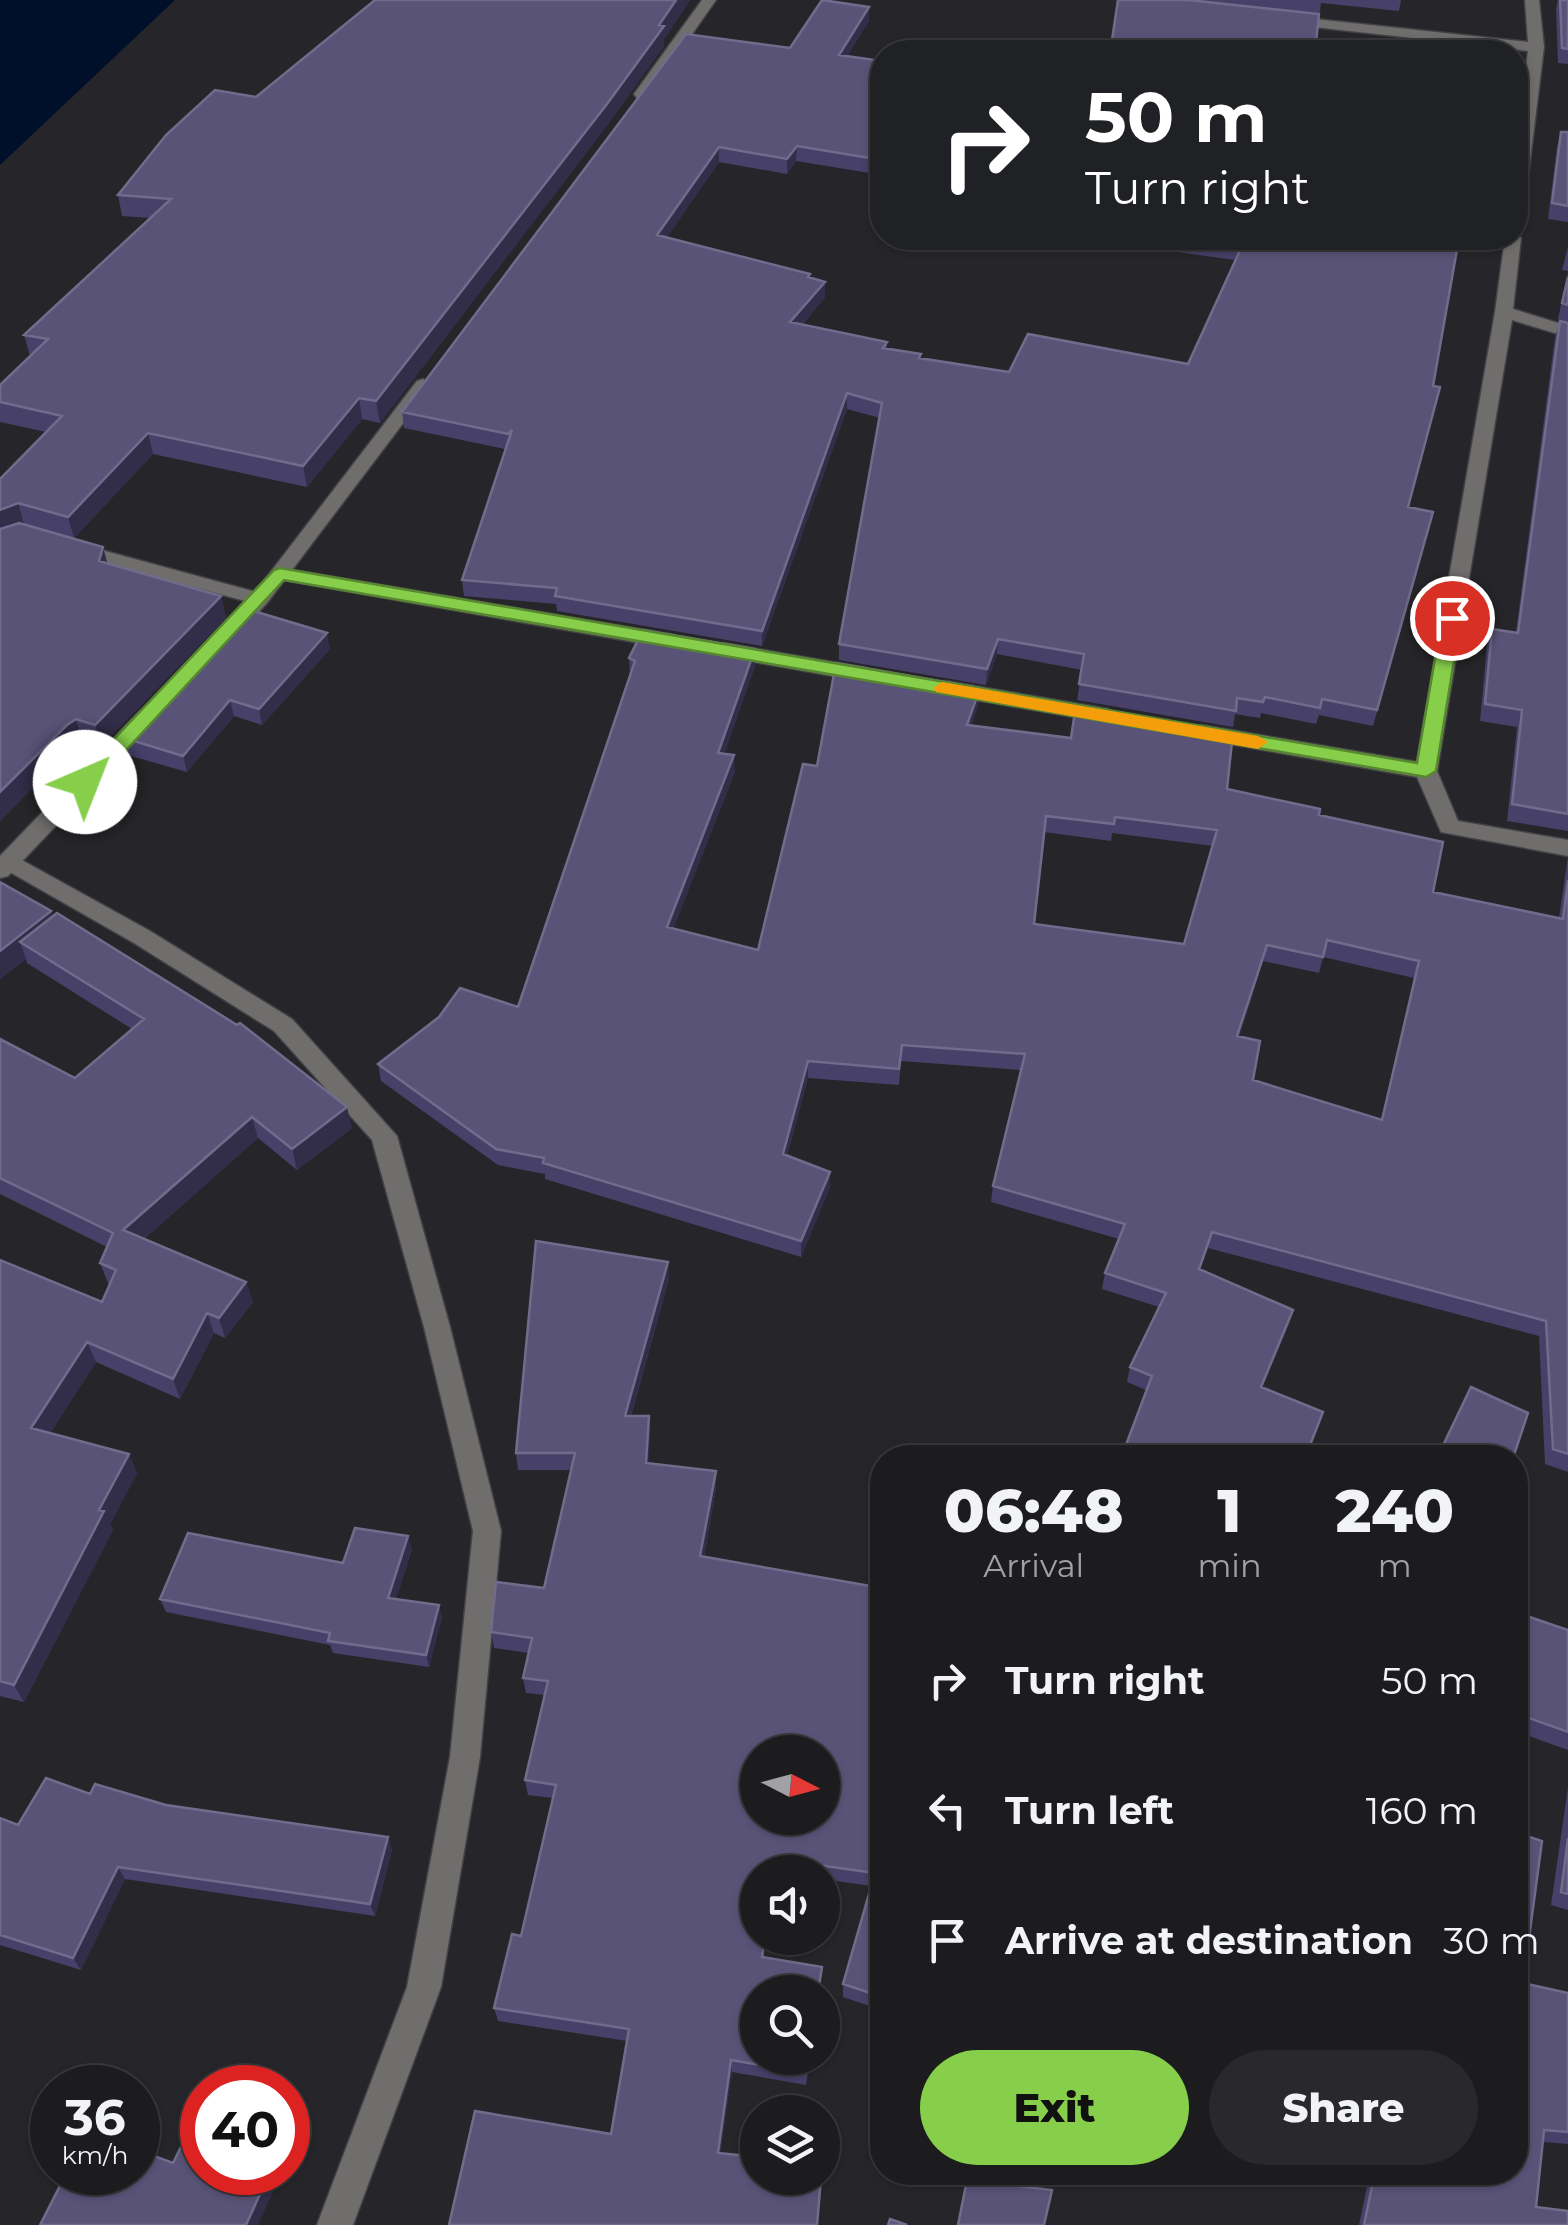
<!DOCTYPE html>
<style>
:root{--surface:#1c1c1f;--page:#29292c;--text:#f1f3f6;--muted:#a0a1a4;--line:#3a3a3d;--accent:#87cf4b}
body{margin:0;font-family:Montserrat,sans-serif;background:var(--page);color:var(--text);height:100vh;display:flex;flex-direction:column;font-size:38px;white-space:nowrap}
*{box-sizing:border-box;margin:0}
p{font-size:32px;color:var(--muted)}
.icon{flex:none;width:55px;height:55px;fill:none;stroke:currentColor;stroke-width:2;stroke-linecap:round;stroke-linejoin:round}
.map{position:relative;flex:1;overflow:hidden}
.panel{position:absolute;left:870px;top:1445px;width:658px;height:740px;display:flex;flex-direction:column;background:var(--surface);border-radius:40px;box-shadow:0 2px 8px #0004,0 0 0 2px var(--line)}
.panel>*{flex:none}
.guide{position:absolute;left:870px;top:40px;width:658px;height:210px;border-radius:40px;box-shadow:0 2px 8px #0004,0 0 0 2px var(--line);background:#202124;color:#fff;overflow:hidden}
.needle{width:65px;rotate:96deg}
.tools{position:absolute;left:740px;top:1735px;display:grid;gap:20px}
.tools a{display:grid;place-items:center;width:100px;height:100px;border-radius:50%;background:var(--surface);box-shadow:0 2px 8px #0004,0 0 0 2px var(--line);font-size:50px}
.speed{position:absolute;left:30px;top:2065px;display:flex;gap:20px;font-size:50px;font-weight:700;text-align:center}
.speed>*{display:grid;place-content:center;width:130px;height:130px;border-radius:50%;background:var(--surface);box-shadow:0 2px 8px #0004,0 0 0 2px var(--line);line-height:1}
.speed small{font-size:25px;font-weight:400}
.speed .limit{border:15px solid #d22;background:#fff;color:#111}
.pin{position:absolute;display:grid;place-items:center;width:85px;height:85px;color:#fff;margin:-42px;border:5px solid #fff;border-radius:50%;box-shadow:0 2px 10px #0007}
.me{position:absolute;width:110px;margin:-55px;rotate:44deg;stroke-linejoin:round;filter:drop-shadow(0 0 8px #0008)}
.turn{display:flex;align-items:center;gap:35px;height:210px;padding:0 50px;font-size:45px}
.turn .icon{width:130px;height:130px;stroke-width:2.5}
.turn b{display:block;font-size:70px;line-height:85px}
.eta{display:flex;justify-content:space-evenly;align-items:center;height:170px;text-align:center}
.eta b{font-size:60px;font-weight:800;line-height:70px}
.action{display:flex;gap:20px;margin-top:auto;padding:20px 50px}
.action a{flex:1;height:115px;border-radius:60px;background:var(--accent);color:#111;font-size:40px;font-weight:800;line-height:115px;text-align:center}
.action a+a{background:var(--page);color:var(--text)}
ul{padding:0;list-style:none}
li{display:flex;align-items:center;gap:30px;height:130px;padding:0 50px}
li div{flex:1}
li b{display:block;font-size:38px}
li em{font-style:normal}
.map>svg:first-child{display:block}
.water{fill:#000f2a}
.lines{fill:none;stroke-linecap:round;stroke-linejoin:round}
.minor-casing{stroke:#424145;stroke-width:3}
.tertiary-casing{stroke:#424145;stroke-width:3}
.minor{fill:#706e6d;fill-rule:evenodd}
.tertiary{fill:#706e6d;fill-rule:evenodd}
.wall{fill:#474069;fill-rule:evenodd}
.shaded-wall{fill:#322d49}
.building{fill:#595378;stroke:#716c8b;stroke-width:2.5;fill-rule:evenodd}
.route{fill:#87cf4b;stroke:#588731;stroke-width:2.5}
.slow{fill:#f59e0b}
</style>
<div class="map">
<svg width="1568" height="2225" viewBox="0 0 1568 2225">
<rect width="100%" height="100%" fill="#262529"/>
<!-- water -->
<path class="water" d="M0,0H175L0,165Z"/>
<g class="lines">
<defs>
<path id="minor" d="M1525,0H1539L1544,47L1523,218L1515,223V152L1528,51L1287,24L1280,20L1287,16L1528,42Z
M1515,233L1521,238L1513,309L1568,326V337L1512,320L1437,771L1458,821L1568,840V856L1441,832L1417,777L1201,739L1190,732L1201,725L1417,762L1495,312L1505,238H1515Z
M72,542L267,595L270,599L260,605L65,552L62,548Z
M280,568L674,635L684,642L674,649L273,578L270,574Z
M723,643L866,668L876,675L866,682L716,655L713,650Z
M945,681L1108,709L1119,716L1108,723L938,693L934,688L938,683Z
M9,853L150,931L292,1019L397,1136L450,1327L501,1531L480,1757L441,1987L353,2225H317L407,1987L450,1757L473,1531L424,1327L372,1140L274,1031L134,943L1,867V855Z"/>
<path id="tertiary" d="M702,0H716L648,97H636L634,94Z
M423,379L432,385L267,603L235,638H221L218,633L221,628L253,595L417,381Z
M148,709L159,716L156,721L8,876L0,878V856L140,711Z"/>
</defs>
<!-- minor casing -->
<use href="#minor" class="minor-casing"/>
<!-- tertiary casing -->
<use href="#tertiary" class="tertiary-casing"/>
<!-- minor -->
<use href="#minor" class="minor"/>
<!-- tertiary -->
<use href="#tertiary" class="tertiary"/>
</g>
<!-- wall -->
<path class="wall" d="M375,0H690L664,39V46L608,124L380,423L362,419L307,487L153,454L74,538L23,525L107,563L221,596L226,618L101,746L82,741L74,746L0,821V479L46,432L0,422V385L30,356L24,335L151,218L122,216L118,195L256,97Z
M1118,0H1401L1399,11L1321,3L1315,52H1111Z
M1558,0H1568V64L1558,63L1556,9Z
M869,21L847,56L882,61V175L796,161L787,174L719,162L667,237L825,282V297L802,325L887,342V349L921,358L1009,372L1188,364L1235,260L1134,246L1135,238H1459L1409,507L1433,512L1373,726L1319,715L1316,724L1261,713L1260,718L1235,714L1233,727L1077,700L1082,670L997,654L986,685L839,660V644L880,418L847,409L762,646L557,611L556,604L464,596L462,580L505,449L404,428L402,412L790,48Z
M1561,132H1568V222L1548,219L1557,147Z
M1568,247V271L1562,270Z
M1568,272V323L1558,319Z
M1560,321L1568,323V831L1507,821L1517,727L1480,721L1487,646L1492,629L1516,632L1555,337Z
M330,649L262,725L234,716L187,772L128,755L124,738Z
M629,658L755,666L724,754L735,772L673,928L758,950L817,766L980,688L978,705L971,726L1227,789L1319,815L1433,892L1559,918L1568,856V1472L1545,1464L1539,1336L1208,1248L1200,1270L1293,1310L1288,1326L1262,1388L1318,1427L1146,1390L1127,1382L1130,1367L1159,1307L1102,1289L1105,1273L1119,1239L991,1202L993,1186L1021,1070L901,1061L899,1085L808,1078L787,1156L830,1187L801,1257L545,1179V1174L498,1165L381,1081L378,1064L518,1007L630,674ZM1044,832L1111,841L1112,833L1213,846L1184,944L1034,924ZM1323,957L1414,978L1381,1120L1253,1080L1239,1037L1263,961L1319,973Z
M0,882L51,911L53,916L352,1128L297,1170L258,1138L144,1239L246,1282L253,1302L225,1338L214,1333L180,1399L96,1362L50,1433L129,1454L137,1473L110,1524L113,1530L24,1702L0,1696V1260L102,1302L110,1284L108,1283L100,1263L107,1247L0,1194V1039L75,1078L132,1029L27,963L26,959L0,979Z
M669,1279L631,1416H649L650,1432L648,1463L716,1471V1487L704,1557L882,1588V2010L843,1997V1984L872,1886L822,1879V1872H758L764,1957L821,1980L806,2085L732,2072L720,2153L758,2178L611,2134L627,2041L498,2021L494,2008L521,1936L553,1798L528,1795L525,1780L545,1695L526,1693L523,1678L529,1653L494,1648L491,1632L544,1588L571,1470H518L516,1453Z
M412,1549L396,1599L442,1617L429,1667L333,1653L330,1645L166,1612L160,1599Z
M1515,1612L1568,1630V1750L1515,1731Z
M1568,1787V1910L1551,1905Z
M90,1794L388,1837L392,1850L375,1916L125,1879L81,1970L0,1945V1818L18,1825Z
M1523,1983L1568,1993V2144L1543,2142L1536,2207L1568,2225H1359L1370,2172H1515Z"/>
<!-- shaded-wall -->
<path class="shaded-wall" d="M676,0H690L664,39V46L608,124L380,423L376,401Z
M869,7V21L839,70V55Z
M797,146L796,161L787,174V159Z
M719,147V162L658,250L657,235Z
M825,282V297L790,338V322Z
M847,393V409L762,646V631Z
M359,398L362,419L307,487L303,466Z
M148,433L153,454L74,538L68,517Z
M18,503L24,524L0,534V510Z
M103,547L109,569L99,561Z
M221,596L226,618L101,746L95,725Z
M327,633L330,649L262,725L259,709Z
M998,639L997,654L986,685L987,669Z
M755,649V666L719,770L718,753Z
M980,688L978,705L965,742L967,725Z
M230,700L234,716L187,772L183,756Z
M76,719L82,741L74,746L0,821V792L67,725Z
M734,755L735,772L668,943L667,927Z
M51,911L59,933L20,942L26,959L0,979V951Z
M1267,945L1263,961L1234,1053L1237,1036Z
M808,1061V1078L783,1170V1154Z
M347,1107L352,1128L297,1170L292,1149Z
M252,1117L258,1138L130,1251L123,1230Z
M830,1172V1187L801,1257V1241Z
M668,1262L669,1279L626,1432L625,1416Z
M246,1282L253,1302L225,1338L219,1318Z
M1293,1310L1288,1326L1256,1403L1261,1387Z
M207,1313L214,1333L180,1399L173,1379Z
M87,1342L96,1362L40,1448L31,1428Z
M649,1416L650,1432L648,1480L646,1463Z
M129,1454L137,1473L110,1524L113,1530L24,1702L14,1685L99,1510Z
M716,1471V1487L701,1572L700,1556Z
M408,1536L412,1549L392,1611L388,1598Z
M439,1605L442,1617L429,1667L426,1655Z
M388,1837L392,1850L375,1916L370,1904Z
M118,1867L125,1879L81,1970L73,1958Z
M731,2060L732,2072L718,2164V2153Z
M270,2172H278L280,2176L258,2225H246Z"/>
<!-- building -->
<path class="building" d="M375,0H676L659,25L664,26L607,104L376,401L359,398L303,466L148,433L68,517L18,503L0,510V479L62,416L0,402V385L48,339L24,335L171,199L118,195L166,135L215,90L256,97Z
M822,0L869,7L839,55L882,61V160L797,146L787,159L719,147L657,235L810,274L808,277L825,282L790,322L887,342L883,348L921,354L919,358L1009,372L1028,334L1188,364L1242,246L1183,238H1459L1433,386L1440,387L1408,507L1433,512L1377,710L1322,699L1320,708L1265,697L1263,702L1237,698L1236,711L1079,684L1084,654L998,639L987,669L839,644L882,403L847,393L762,631L555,596L557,588L462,580L512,430L508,434L402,412L686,34L790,48Z
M1118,0H1188L1319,14L1315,52H1245L1112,40Z
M1560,0H1568V49L1562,48Z
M1561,132H1568V206L1552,203Z
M1568,277V305L1562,303Z
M1560,321L1568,323V814L1512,804L1522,710L1485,704L1492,629L1518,633Z
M19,523L103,547L99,561L221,596L95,725L76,719L67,725L0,792V529Z
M247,609L327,633L259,709L230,700L183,756L124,738Z
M643,630L755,649L718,753L734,755L667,927L758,950L803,764L817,766L836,663L980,688L967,725L1071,738L1076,705L1233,732L1227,789L1320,809L1319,815L1443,842L1433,892L1563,919L1568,880V1454L1553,1449L1546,1321L1212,1232L1199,1269L1293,1310L1261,1387L1323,1412L1305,1458H1121L1152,1376L1130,1367L1166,1293L1105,1273L1125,1224L993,1186L1025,1054L902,1045L899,1069L808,1061L783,1154L830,1172L801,1241L543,1163L544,1158L496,1149L378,1064L439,1017L460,988L518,1007L635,661L629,658ZM1046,816L1114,824L1115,817L1217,830L1184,944L1034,924ZM1327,940L1419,961L1382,1120L1253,1080L1260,1041L1237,1036L1267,945L1323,957Z
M0,882L51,911L0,951Z
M57,913L237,1025L240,1023L347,1107L292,1149L252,1117L123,1230L246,1282L219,1318L207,1313L173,1379L87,1342L31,1428L129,1454L99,1510L104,1511L14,1685L0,1681V1260L102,1302L116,1270L100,1263L113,1233L0,1178V1039L75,1078L144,1019L20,942Z
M536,1241L668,1262L625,1416H649L646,1463L716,1471L700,1556L882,1588V1997L843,1984L875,1873L775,1859L773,1872H758V1938H765L762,1957L822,1967L818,1992H758V2058H809L806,2073L731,2060L718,2153L758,2157V2178H821L817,2225H449L475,2111L611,2134L629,2029L494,2008L512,1934L521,1936L556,1785L525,1780L548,1681L523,1678L532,1638L491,1632L496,1582L544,1588L575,1453H516ZM758,1752H822V1818H758Z
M1471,1387L1528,1413L1513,1458H1437Z
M355,1528L408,1536L388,1598L439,1605L426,1655L328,1641L330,1633L160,1599L188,1533L343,1563Z
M1515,1612L1568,1630V1732L1515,1713Z
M46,1778L90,1794L95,1784L166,1805L388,1837L370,1904L118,1867L73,1958L0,1935V1818L18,1825Z
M1515,1832L1542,1841L1523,1983L1568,1993V2132L1544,2130L1536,2207L1568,2211V2225H1364L1375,2172H1515Z
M1568,1838V1894L1561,1892Z
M219,2070L262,2088H210Z
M202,2104V2172H270L246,2225H40L67,2172H138V2150L173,2163Z
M967,2180L1052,2190L1044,2225H958Z
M890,2219L907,2225H888Z"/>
<!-- route -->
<path class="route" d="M280,568L1417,763L1442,618L1452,612L1461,618L1436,771L1426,777L284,580L92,787H78V777L274,570Z"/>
<!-- slow -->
<path class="slow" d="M942,682L1258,736L1268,742L1258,749L936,692L933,688Z"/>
</svg>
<div class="tools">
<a><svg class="needle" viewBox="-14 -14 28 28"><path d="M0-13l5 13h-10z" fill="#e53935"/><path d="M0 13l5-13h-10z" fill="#a0a1a4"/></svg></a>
<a><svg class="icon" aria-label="sound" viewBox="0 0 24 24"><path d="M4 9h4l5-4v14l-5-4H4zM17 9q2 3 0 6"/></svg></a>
<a><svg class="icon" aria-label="search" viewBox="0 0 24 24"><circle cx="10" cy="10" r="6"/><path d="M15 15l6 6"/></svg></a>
<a><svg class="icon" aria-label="layers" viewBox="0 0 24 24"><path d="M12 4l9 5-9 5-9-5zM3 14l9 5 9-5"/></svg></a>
</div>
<div class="speed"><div>36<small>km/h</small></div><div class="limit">40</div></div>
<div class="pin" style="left:1452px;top:618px;background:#d93025"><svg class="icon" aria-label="arrive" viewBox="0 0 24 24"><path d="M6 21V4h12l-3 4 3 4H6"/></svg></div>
<svg class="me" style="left:85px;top:782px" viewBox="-20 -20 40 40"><circle r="19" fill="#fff"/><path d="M0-13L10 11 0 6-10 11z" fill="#87cf4b"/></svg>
<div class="guide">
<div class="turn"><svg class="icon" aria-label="right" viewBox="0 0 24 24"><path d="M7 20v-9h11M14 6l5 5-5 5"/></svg><div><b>50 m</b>Turn right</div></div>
</div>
<section class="panel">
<div class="eta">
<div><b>06:48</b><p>Arrival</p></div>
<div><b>1</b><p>min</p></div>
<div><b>240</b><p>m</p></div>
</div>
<ul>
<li><svg class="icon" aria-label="right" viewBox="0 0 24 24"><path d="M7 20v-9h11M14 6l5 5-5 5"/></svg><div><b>Turn right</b></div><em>50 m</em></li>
<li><svg class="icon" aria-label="left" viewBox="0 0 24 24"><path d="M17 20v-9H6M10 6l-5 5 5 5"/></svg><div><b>Turn left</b></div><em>160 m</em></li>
<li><svg class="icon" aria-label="arrive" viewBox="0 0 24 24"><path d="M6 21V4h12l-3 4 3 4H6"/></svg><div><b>Arrive at destination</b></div><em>30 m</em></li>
</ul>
<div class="action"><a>Exit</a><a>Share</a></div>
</section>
</div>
